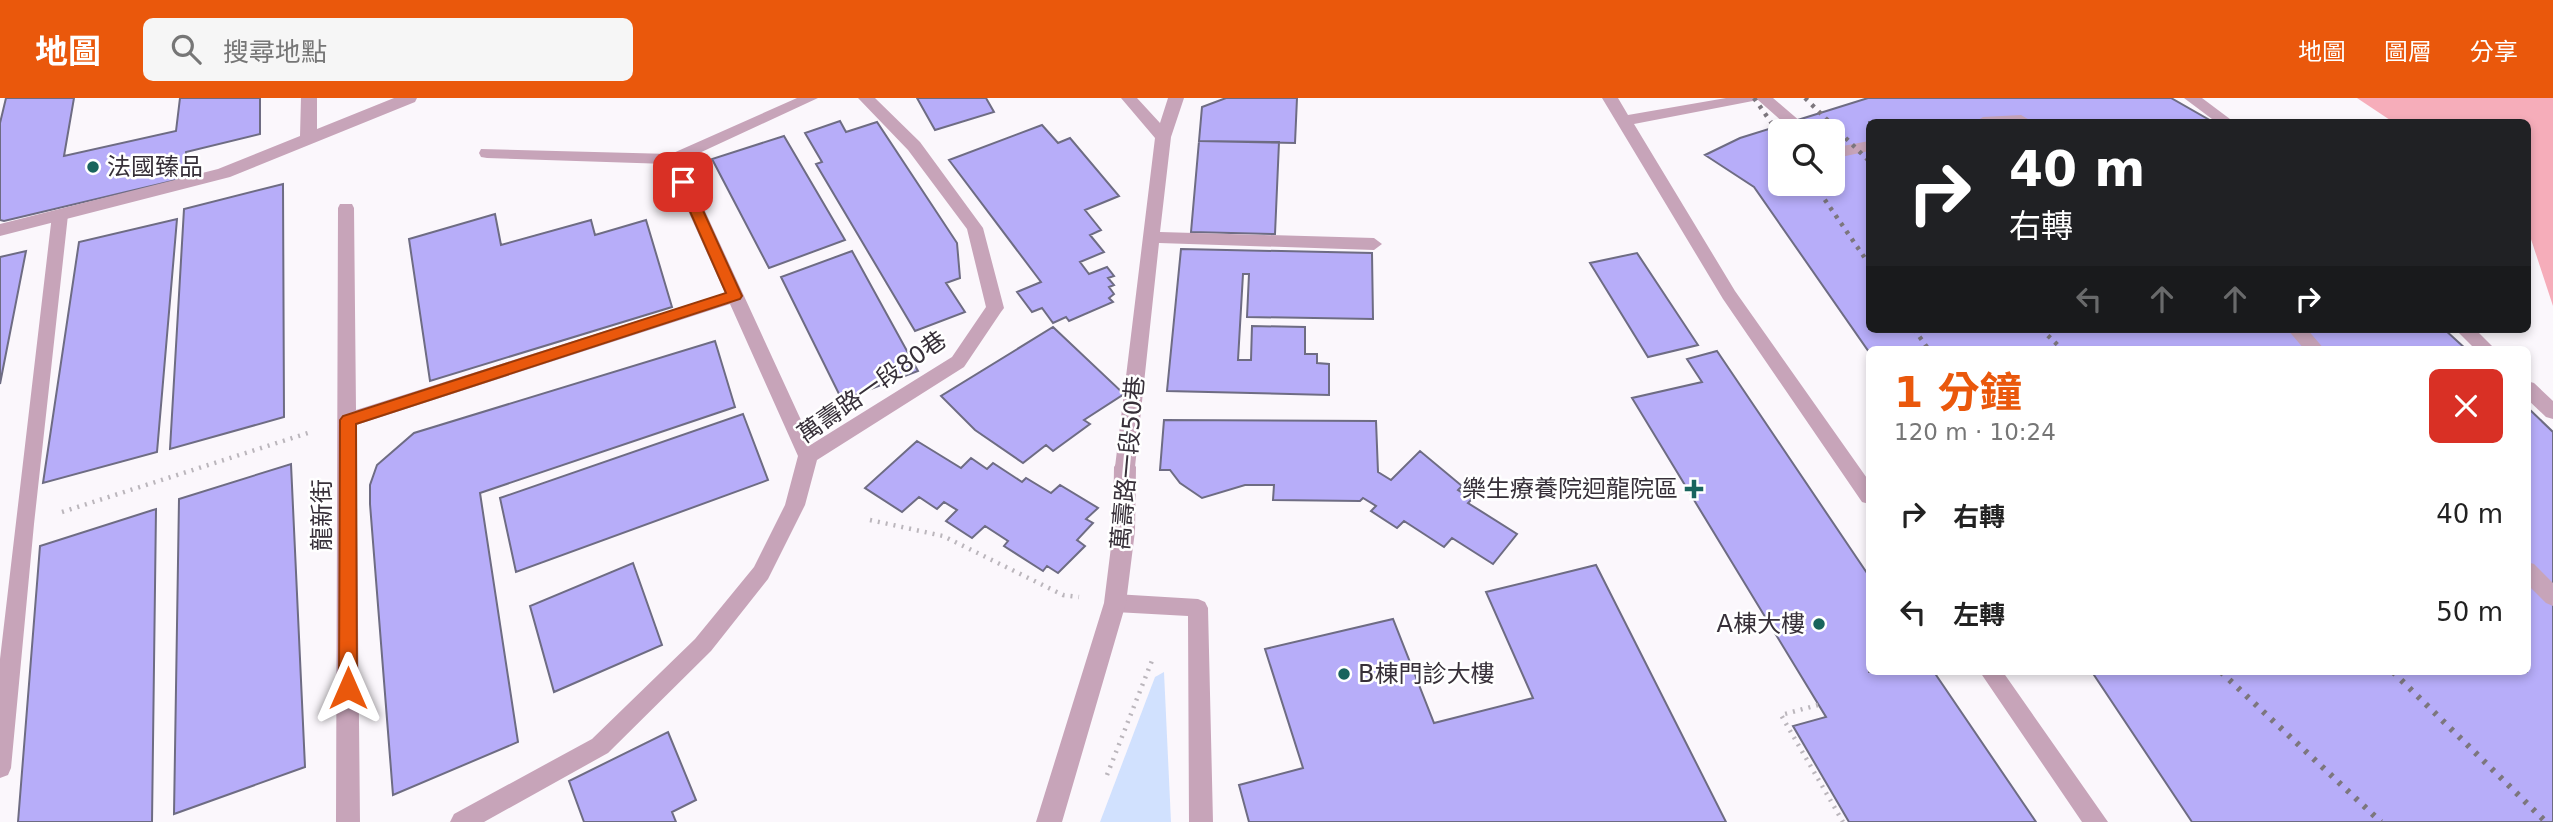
<!DOCTYPE html>
<html lang="zh-TW">
<meta charset="utf-8">
<style>
:root{--surface:#fff;--page:#f6f6f6;--text:#222;--muted:#767676;--accent:#ea580c}
body{margin:0;font-family:"DejaVu Sans","Noto Sans TC",sans-serif;background:var(--page);color:var(--text);height:100vh;display:flex;flex-direction:column;font-size:26px;white-space:nowrap}
*{box-sizing:border-box;margin:0}
p{font-size:23px;color:var(--muted)}
.icon{flex:none;width:38px;height:38px;fill:none;stroke:currentColor;stroke-width:2;stroke-linecap:round;stroke-linejoin:round}
.map{position:relative;flex:1;overflow:hidden}
.details{position:absolute;left:1866px;top:248px;width:665px;height:329px;display:flex;flex-direction:column;background:var(--surface);border-radius:10px;box-shadow:0 4px 10px #0003}
.details>*{flex:none}
.hud{position:absolute;left:1866px;top:21px;width:665px;height:214px;border-radius:10px;box-shadow:0 4px 10px #0003;background:#202124;color:#fff;overflow:hidden}
.fabs{position:absolute;left:1768px;top:21px;display:grid;gap:14px}
.fabs a{display:grid;place-items:center;width:77px;height:77px;border-radius:10px;background:var(--surface);box-shadow:0 4px 10px #0003;font-size:35px}
.pin{position:absolute;display:grid;place-items:center;width:60px;height:60px;color:#fff;margin:-30px;border-radius:14px;box-shadow:0 4px 10px #0006}
.me{position:absolute;width:77px;margin:-38px;rotate:0deg;stroke-linejoin:round;filter:drop-shadow(0 0 5px #0008)}
.turn{display:flex;align-items:center;gap:24px;height:147px;padding:0 28px;font-size:32px}
.turn .icon{width:91px;height:91px;stroke-width:2.5}
.turn b{display:block;font-size:49px;line-height:60px}
.lanes{display:flex;align-items:center;height:66px;padding:0 28px;background:#0003;justify-content:center;gap:35px;direction:ltr}
.lanes .off{opacity:.35}
.round{display:grid;place-items:center;flex:none;width:74px;height:74px;border-radius:10px;background:var(--page)}
.summary{display:flex;align-items:center;justify-content:space-between;height:119px;padding:0 28px}
h1{font-size:42px;font-weight:700;line-height:52px;color:var(--accent)}
ul{padding:0;list-style:none}
li{display:flex;align-items:center;gap:21px;height:98px;padding:0 28px}
li div{flex:1}
li b{display:block;font-size:26px}
li em{font-style:normal}
header{display:flex;align-items:center;gap:42px;box-sizing:border-box;height:98px;padding:0 35px;background:var(--accent);color:#fff}
header strong{font-size:33px}
nav{display:flex;gap:38px;margin-inline-start:auto;font-size:24px}
.search{width:490px;height:63px;background:var(--page);display:flex;align-items:center;gap:18px;box-sizing:border-box;padding:0 24px;border-radius:10px;color:var(--muted);font-size:26px}
.map>svg:first-child{display:block}
.forest{fill:#f6adba}
.water{fill:#d1e1fe}
.building{fill:#b7adf9;stroke:#6e6c83;stroke-width:2;fill-rule:evenodd}
.lines{fill:none;stroke-linecap:round;stroke-linejoin:round}
.path{stroke:#bbb6bc;stroke-width:4.5;stroke-dasharray:2 6;stroke-linecap:butt}
.lane{fill:#c7a4b9;fill-rule:evenodd}
.street{fill:#c7a4b9;fill-rule:evenodd}
.rail-far1{stroke:#7c767d;stroke-width:4.5;stroke-dasharray:3.5 6;stroke-linecap:butt}
.rail{stroke:#7c767d;stroke-width:6;stroke-dasharray:3.5 8;stroke-linecap:butt}
.route{fill:#ea580c;stroke:#983908;stroke-width:2}
.poi-dot{fill:#19645d;stroke:#fff;stroke-width:2.5}
.labels{text-anchor:middle;stroke-width:5;stroke-linejoin:round;paint-order:stroke}
.poi-label{font-size:24px;fill:#373039;stroke:#fff;text-anchor:start}
.street-label{font-size:24px;fill:#373039;stroke:#fff}
</style>
<header>
<strong>地圖</strong>
<div class="search"><svg class="icon" aria-label="search" viewBox="0 0 24 24"><circle cx="10" cy="10" r="6"/><path d="M15 15l6 6"/></svg>搜尋地點</div>
<nav><a>地圖</a><a>圖層</a><a>分享</a></nav>
</header>
<div class="map">
<svg width="2553" height="724" viewBox="0 0 2553 724">
<rect width="100%" height="100%" fill="#fbf7fc"/>
<!-- forest -->
<path class="forest" d="M2357,0H2553V208L2527,129V24H2393Z"/>
<!-- water -->
<path class="water" d="M1164,574L1171,724H1100L1155,579Z"/>
<!-- building -->
<path class="building" d="M6,0H74L64,58L176,33L180,0H260V36L186,54L185,80L4,123L0,122V25Z
M917,0H986L994,14L935,32Z
M1226,0H1297L1295,45L1199,43L1202,9Z
M1868,0H2171L2213,24H1869V231H2444L2467,252H1869V254L1754,89L1705,57L1740,40ZM1780,33H1832V86H1780Z
M840,23L846,34L877,24L957,145L960,180L946,185L965,214L915,233L816,66L822,64L805,35Z
M1042,27L1058,45L1070,40L1119,98L1085,112L1101,132L1090,137L1104,154L1080,164L1089,176L1107,169L1114,178L1108,180L1114,187L1109,189L1114,196L1109,200L1113,204L1069,223L1066,219L1053,225L1042,210L1032,214L1017,194L1041,184L949,62Z
M784,38L845,142L769,170L712,61Z
M1199,43L1279,44L1275,136L1191,134Z
M283,86L284,319L170,351L184,111Z
M495,116L501,147L591,122L595,137L646,122L672,209L430,283L409,141Z
M177,121L157,354L43,385L79,144Z
M1181,151L1372,155L1373,221L1247,219L1249,176H1243L1238,262H1251L1252,228L1305,229V256H1317V265L1329,266V297L1167,293Z
M26,153L0,286V159Z
M852,153L918,273L842,302L781,179Z
M1637,155L1698,247L1648,259L1590,165Z
M1053,229L1124,296L1084,322L1090,326L1053,353L1046,347L1023,365L975,332L941,298Z
M715,243L735,309L480,395L518,644L393,697L370,406V387L377,367L414,335Z
M1717,253L1869,478V574H1934L2036,724H1849L1793,628L1826,619L1632,300L1702,284L1687,261Z
M2527,309L2553,334V724H2192L2092,574H2527Z
M743,316L768,382L516,474L500,400Z
M1164,322L1376,323L1378,374L1391,382L1420,353L1462,388L1458,392L1472,401L1468,405L1517,436L1493,466L1452,440L1444,449L1404,423L1397,430L1371,413L1376,408L1363,400L1360,403L1273,402L1274,387H1245L1202,400L1180,385L1170,372H1160Z
M917,343L961,370L971,360L987,371L993,365L1022,384L1026,380L1051,395L1060,387L1098,410L1086,421L1093,425L1077,442L1085,448L1058,475L1047,468L1043,473L1004,448L1008,443L985,428L972,440L946,423L957,412L944,404L937,411L919,399L902,414L865,390Z
M291,366L305,669L174,716L179,401Z
M156,411L152,724H18L40,448Z
M633,465L662,547L554,594L530,508Z
M1596,467L1726,724H1249L1239,687L1303,670L1265,551L1393,521L1434,625L1533,600L1486,494Z
M668,634L696,702L672,714L676,724H584L569,683Z"/>
<g class="lines">
<!-- path -->
<path class="path" d="M62,414L311,334
M870,422L943,438L1063,497L1079,499
M1818,607L1781,617L1843,724
M1107,677L1153,560"/>
<!-- lane -->
<path class="lane" d="M797,0H818L682,63L812,346L952,259L986,209L967,131L908,52L858,0H875L920,44L983,130L1004,210L1001,214L964,269L817,362L805,407L768,481L711,553L608,655L484,724H450L454,716L592,641L695,541L754,469L785,407L798,358L730,206L356,327L360,724H336L338,110L340,106H352L354,110L356,312L725,195L667,66L487,60L481,59L479,55L481,51L671,56Z
M1121,0H1137L1160,25L1168,0H1184L1171,39L1160,134L1374,140L1382,146L1374,152L1159,145L1135,369L1132,374L1125,377L1118,374L1115,369L1155,40Z
M1602,0H1618L1628,17L1726,0H1773L1808,30L1810,33H1793L1758,2L1634,26L1735,193L1869,383V406L1862,404L1723,201Z
M2184,0H2202L2234,24H2216Z
M2021,17L2033,24H1975L1983,19Z
M1869,43V53L1841,59L1832,56V44L1843,48Z
M60,111L68,117L34,426L11,670L8,677L0,680V561L52,117Z
M2287,231H2307L2325,252H2305Z
M2455,231H2475L2496,252H2476Z
M2527,283L2534,285L2553,303V321L2546,319L2527,301Z
M2527,464L2534,466L2553,485V508L2546,505L2527,486Z
M1115,496L1198,501L1205,504L1208,510L1213,724H1189L1188,518L1115,514L1108,511L1105,505L1108,499Z
M1980,574H2003L2108,724H2082Z"/>
<!-- street -->
<path class="street" d="M301,0H317V31L394,0H417L415,4L230,79L0,138V126L218,71L300,38Z
M1125,361L1132,363L1136,369L1135,433L1126,505L1062,724H1036L1104,505L1113,433L1114,369L1118,363Z"/>
<!-- rail-far1 -->
<path class="rail-far1" d="M1754,0L1780,37
M1805,0L1869,63
M1814,86L1869,166
M1914,231L1929,252
M2041,231L2063,252"/>
<!-- rail -->
<path class="rail" d="M2221,574L2381,724
M2393,574L2546,724"/>
</g>
<!-- route -->
<path class="route" d="M683,79L690,84L742,198L740,201L356,326L357,590L355,596L348,598L342,596L339,590L340,322L343,318L726,195L677,84Z"/>
<!-- markers -->
<g class="poi-dot">
<circle cx="93" cy="69" r="7"/>
<path d="M1690.5 380.5h7v7h7v7h-7v7h-7v-7h-7v-7h7z"/>
<circle cx="1819" cy="526" r="7"/>
<circle cx="1344" cy="576" r="7"/>
</g>
<g class="labels">
<!-- poi labels -->
<g class="poi-label">
<text x="107" y="77">法國臻品</text>
<text x="1678" y="399" text-anchor="end">樂生療養院迴龍院區</text>
<text x="1805" y="534" text-anchor="end">A棟大樓</text>
<text x="1358" y="584">B棟門診大樓</text>
</g>
<!-- street labels -->
<g class="street-label">
<text transform="translate(872 289) rotate(-35)" y="8">萬壽路一段80巷</text>
<text transform="translate(1128 365) rotate(-85)" y="8">萬壽路一段50巷</text>
<text transform="translate(322 417) rotate(-90)" y="8">龍新街</text>
</g>
</g>
</svg>
<div class="fabs">
<a><svg class="icon" aria-label="search" viewBox="0 0 24 24"><circle cx="10" cy="10" r="6"/><path d="M15 15l6 6"/></svg></a>
</div>
<div class="pin" style="left:683px;top:84px;background:#d93025"><svg class="icon" aria-label="arrive" viewBox="0 0 24 24"><path d="M6 21V4h12l-3 4 3 4H6"/></svg></div>
<svg class="me" style="left:348px;top:590px" viewBox="-20 -20 40 40"><path d="M0-17L14 15 0 8-14 15z" fill="#ea580c" stroke="#fff" stroke-width="4"/></svg>
<div class="hud">
<div class="turn"><svg class="icon" aria-label="right" viewBox="0 0 24 24"><path d="M7 20v-9h11M14 6l5 5-5 5"/></svg><div><b>40 m</b>右轉</div></div>
<div class="lanes"><svg class="icon off" aria-label="left" viewBox="0 0 24 24"><path d="M17 20v-9H6M10 6l-5 5 5 5"/></svg><svg class="icon off" aria-label="ahead" viewBox="0 0 24 24"><path d="M12 20V5M6 11l6-6 6 6"/></svg><svg class="icon off" aria-label="ahead" viewBox="0 0 24 24"><path d="M12 20V5M6 11l6-6 6 6"/></svg><svg class="icon" aria-label="right" viewBox="0 0 24 24"><path d="M7 20v-9h11M14 6l5 5-5 5"/></svg></div>
</div>
<section class="details">
<div class="summary"><div><h1>1 分鐘</h1><p>120 m · 10:24</p></div><a class="round" style="background:#d93025;color:#fff"><svg class="icon" aria-label="close" viewBox="0 0 24 24"><path d="M6 6l12 12M18 6L6 18"/></svg></a></div>
<ul>
<li><svg class="icon" aria-label="right" viewBox="0 0 24 24"><path d="M7 20v-9h11M14 6l5 5-5 5"/></svg><div><b>右轉</b></div><em>40 m</em></li>
<li><svg class="icon" aria-label="left" viewBox="0 0 24 24"><path d="M17 20v-9H6M10 6l-5 5 5 5"/></svg><div><b>左轉</b></div><em>50 m</em></li>
</ul>
</section>
</div>
